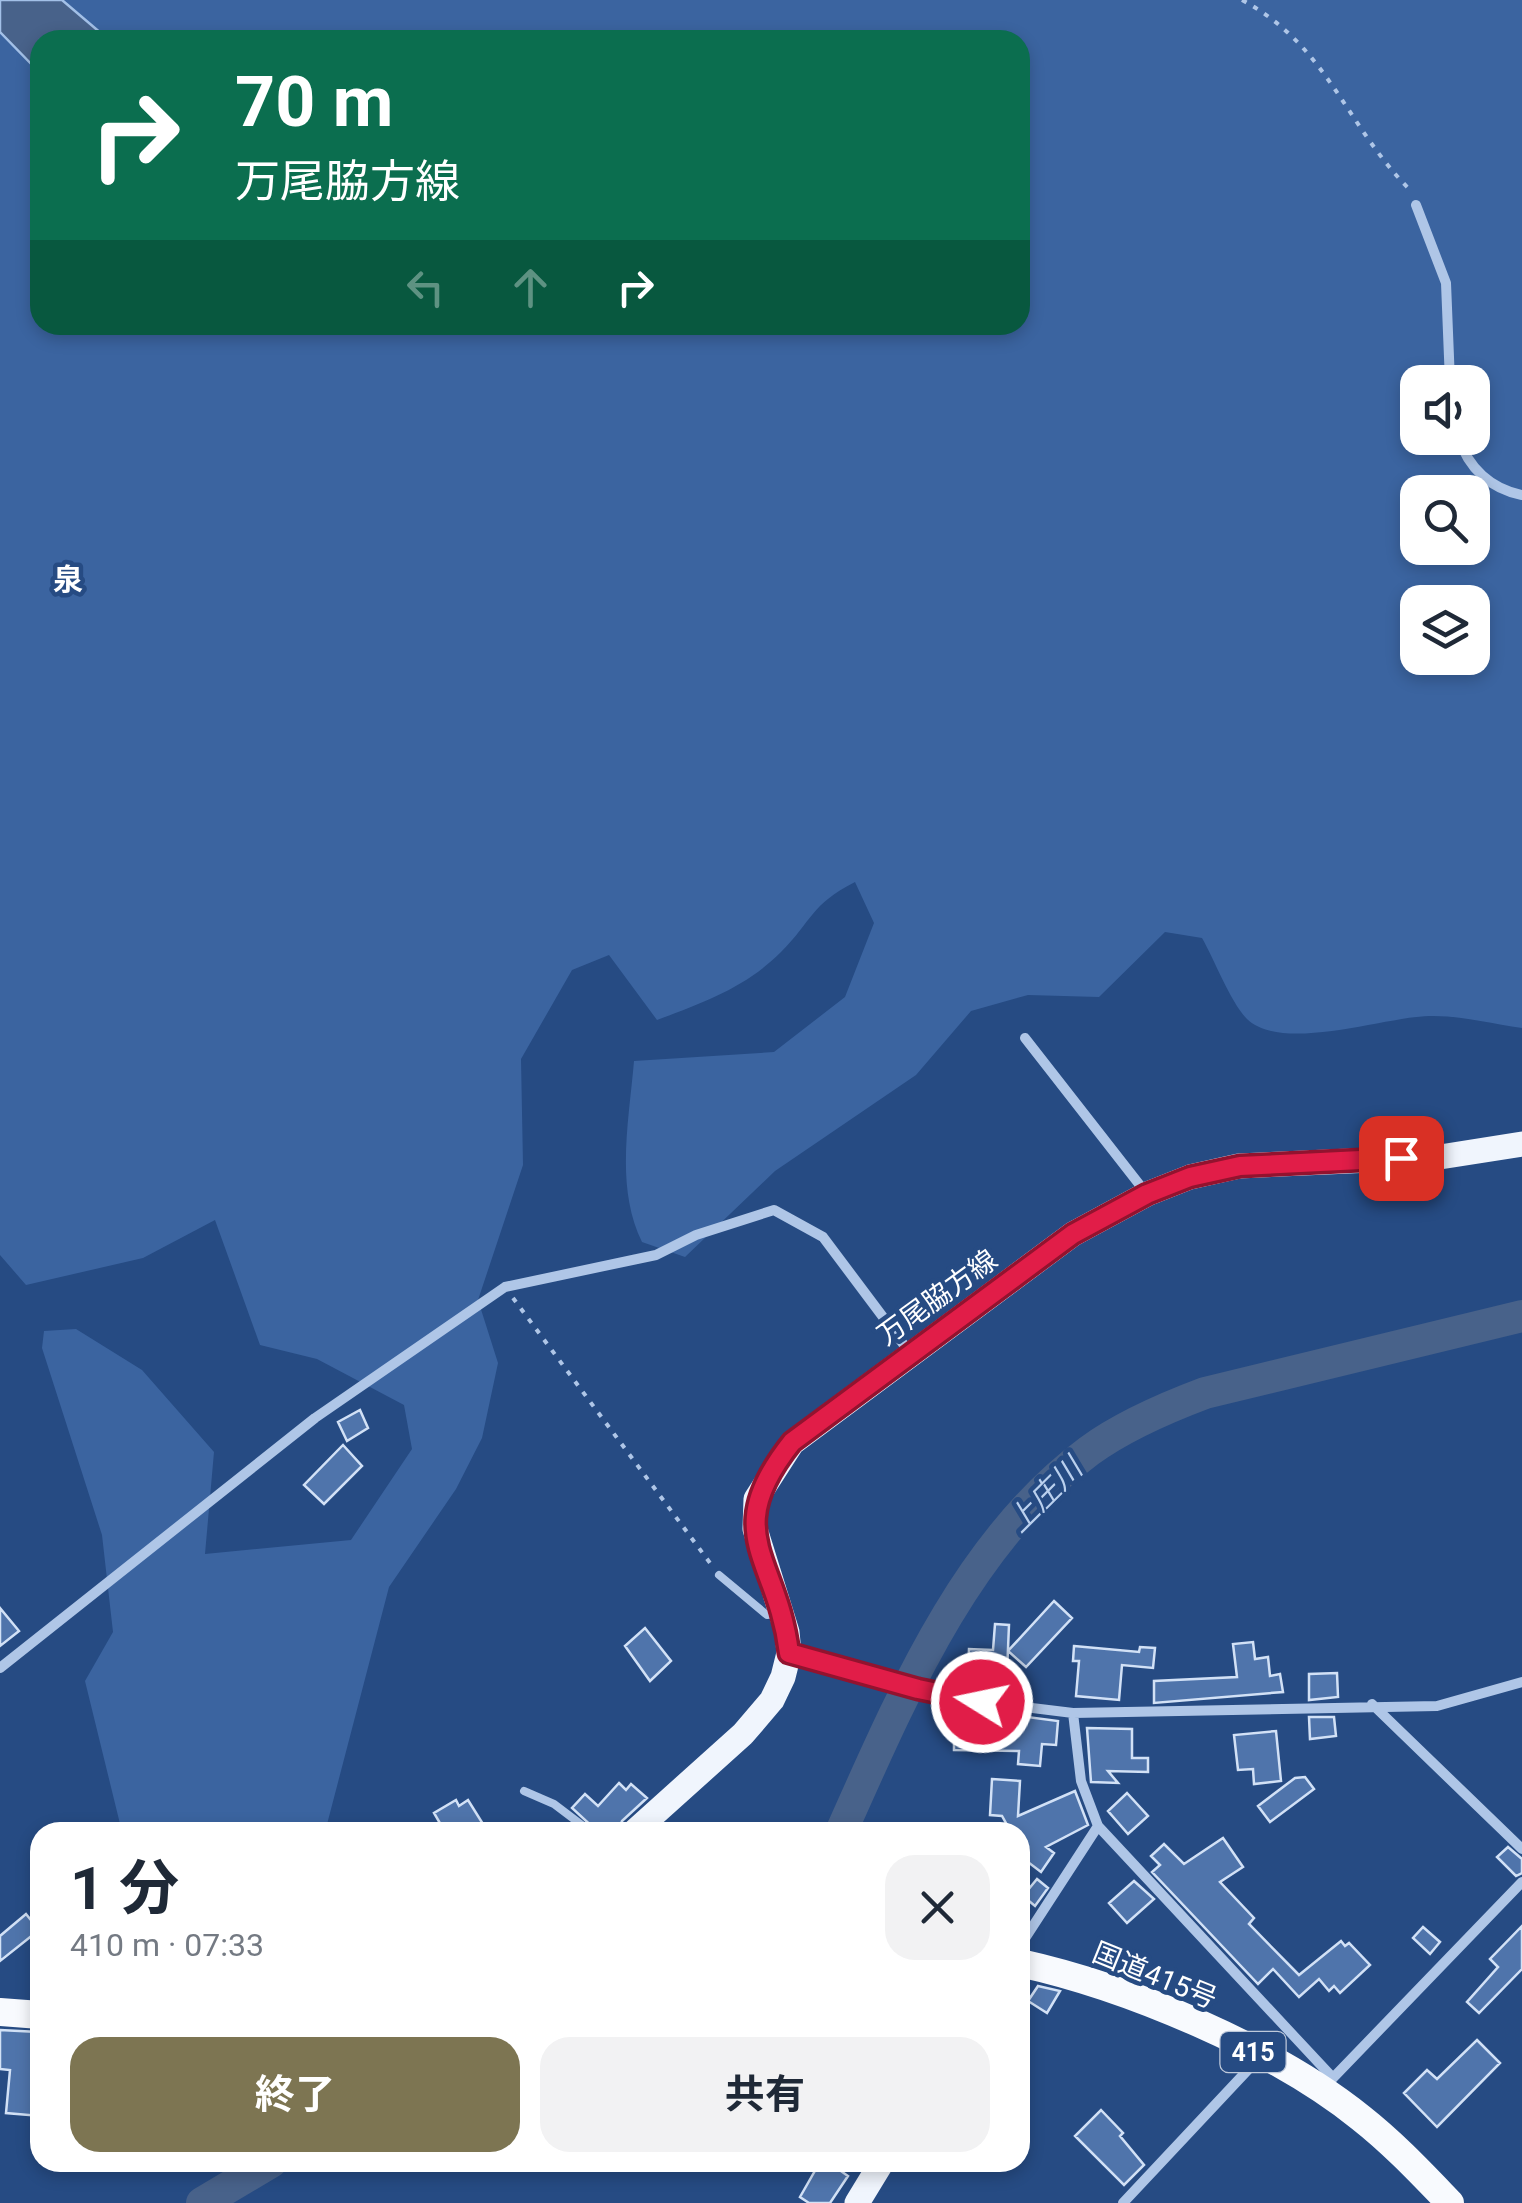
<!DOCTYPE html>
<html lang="ja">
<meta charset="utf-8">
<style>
:root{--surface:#fff;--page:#f2f2f3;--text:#1f2937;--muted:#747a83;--accent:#7d7552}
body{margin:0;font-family:Roboto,"Noto Sans JP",sans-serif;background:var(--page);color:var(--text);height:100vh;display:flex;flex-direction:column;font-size:38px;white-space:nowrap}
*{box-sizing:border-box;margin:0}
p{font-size:32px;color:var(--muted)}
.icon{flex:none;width:55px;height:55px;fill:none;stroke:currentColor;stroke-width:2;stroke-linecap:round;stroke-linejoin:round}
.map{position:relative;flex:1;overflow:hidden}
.side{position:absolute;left:30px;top:1822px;width:1000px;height:350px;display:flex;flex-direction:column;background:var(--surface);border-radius:30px;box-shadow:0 5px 15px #0003}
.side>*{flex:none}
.hud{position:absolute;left:30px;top:30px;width:1000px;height:305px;border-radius:30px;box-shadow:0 5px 15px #0003;background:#0b6e4f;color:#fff;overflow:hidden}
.fabs{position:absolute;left:1400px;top:365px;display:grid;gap:20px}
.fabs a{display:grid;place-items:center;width:90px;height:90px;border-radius:20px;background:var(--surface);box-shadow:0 5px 15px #0003;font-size:50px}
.pin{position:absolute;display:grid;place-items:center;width:85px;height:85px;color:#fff;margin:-42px;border-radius:20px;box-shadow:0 5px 15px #0006}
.me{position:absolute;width:110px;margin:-55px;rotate:280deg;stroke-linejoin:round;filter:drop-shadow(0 0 8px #0008)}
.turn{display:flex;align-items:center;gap:35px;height:210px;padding:0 40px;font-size:45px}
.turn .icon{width:130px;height:130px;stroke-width:2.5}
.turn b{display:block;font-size:70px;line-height:85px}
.lanes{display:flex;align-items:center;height:95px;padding:0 40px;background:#0003;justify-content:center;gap:50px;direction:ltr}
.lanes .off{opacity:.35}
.round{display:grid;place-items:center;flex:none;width:105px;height:105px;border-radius:30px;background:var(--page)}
.headline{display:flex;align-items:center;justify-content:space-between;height:170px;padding:0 40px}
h1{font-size:60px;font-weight:700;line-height:75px}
.action{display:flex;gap:20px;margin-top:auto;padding:20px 40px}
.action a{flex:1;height:115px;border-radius:30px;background:var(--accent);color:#fff;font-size:40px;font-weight:700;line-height:115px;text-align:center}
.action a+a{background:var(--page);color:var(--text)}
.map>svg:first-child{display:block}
.green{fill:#3b64a0;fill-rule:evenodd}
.water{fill:#48628a;stroke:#a3c0e7;stroke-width:2.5}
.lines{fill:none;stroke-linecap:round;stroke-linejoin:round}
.river{stroke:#48628a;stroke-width:32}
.building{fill:#4f74ab;stroke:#d2e1f6;stroke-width:2.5}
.path{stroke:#afc6e7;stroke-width:4;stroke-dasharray:5 8;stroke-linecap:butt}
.service{stroke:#afc6e7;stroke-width:8}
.minor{stroke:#afc6e7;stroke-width:10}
.primary{stroke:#f0f5fd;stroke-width:25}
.trunk{stroke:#f8fafe;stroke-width:28}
.route-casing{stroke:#92132f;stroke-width:25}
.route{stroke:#e11d48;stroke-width:18}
.labels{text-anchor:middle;stroke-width:9;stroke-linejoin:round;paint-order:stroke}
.shield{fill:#264b83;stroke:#bec9da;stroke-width:2.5}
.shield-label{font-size:25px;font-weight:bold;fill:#fff}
.street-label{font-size:28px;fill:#fff;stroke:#264b83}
.neighbourhood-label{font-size:30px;font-weight:bold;fill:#fff;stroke:#264b83}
.water-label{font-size:30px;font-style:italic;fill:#bad0ee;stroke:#264b83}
</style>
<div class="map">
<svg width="1522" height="2203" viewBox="0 0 1522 2203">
<rect width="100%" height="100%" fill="#264b83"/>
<!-- green -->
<path class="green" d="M62,0H1522V1028C1492,1024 1459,1015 1429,1016C1384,1017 1282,1053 1247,1019C1231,1003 1214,959 1202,938L1165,932L1099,997L1028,995L971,1011L916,1075L775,1171L685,1257L642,1242C615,1187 629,1121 634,1061L774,1052L845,997L874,923L855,882C810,905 813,920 781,952C745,988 704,1002 657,1020L609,955L572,970L521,1059L523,1165L478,1300L498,1363L482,1438L456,1489L389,1587L325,1832H122L85,1681L113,1632L102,1535L42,1348L44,1331L76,1329L142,1370L214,1452L205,1554L351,1540L412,1449L404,1405L317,1359L260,1345L215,1220L143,1258L26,1285L0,1255V32L40,73V325H1020V40H109ZM1418,382H1472V438H1418ZM1418,492H1472V548H1418ZM1418,602H1472V658H1418Z"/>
<!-- water -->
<path class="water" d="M0,0H62L109,40H40V73L0,32Z"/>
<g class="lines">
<!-- river -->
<path class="river" d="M841,1832C901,1698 966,1542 1089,1451C1123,1426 1165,1408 1205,1393L1522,1316
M202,2203L271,2162"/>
</g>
<!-- building -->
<path class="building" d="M360,1410L368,1428L347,1441L338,1422Z
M343,1445L362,1466L324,1504L304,1485Z
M1054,1601L1072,1618L1026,1667L1008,1651Z
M0,1608L19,1631L0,1646Z
M995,1624L1009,1625L1006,1696L967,1691L969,1649L993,1650Z
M645,1628L671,1661L650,1681L625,1646Z
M1253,1642L1255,1659L1268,1657L1270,1676L1280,1674L1283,1692L1154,1703V1681L1237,1677L1233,1644Z
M1074,1646L1139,1652L1140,1647L1155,1648L1153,1668L1122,1665L1119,1700L1076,1696L1079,1661H1073Z
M1337,1673L1338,1697L1309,1700V1674Z
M966,1709L1058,1721L1056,1745L1042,1744L1040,1766L1018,1764L1019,1751L954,1750V1712Z
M1309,1717H1334L1336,1736L1310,1739Z
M1087,1728L1132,1729V1758H1148V1772L1108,1771L1118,1783L1091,1782Z
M1276,1731L1281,1781L1254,1784L1253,1769L1238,1770L1234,1735Z
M1305,1777L1314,1789L1270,1822L1258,1806L1295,1778Z
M992,1779L1020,1781L1018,1816L1075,1791L1088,1825L1046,1847L1054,1853L1041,1872L1020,1856V1832H1011L1002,1816L990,1815Z
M619,1783L626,1790L631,1784L647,1798L622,1821L618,1832H598L572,1808L585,1794L598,1806Z
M1127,1793L1148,1816L1128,1834L1108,1811Z
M456,1800L459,1806L468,1800L488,1832H445L434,1813Z
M1223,1838L1243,1867L1220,1882L1254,1918L1249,1924L1299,1975L1341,1941L1345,1946L1349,1943L1370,1965L1340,1993L1334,1986L1329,1991L1319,1979L1299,1997L1273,1969L1258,1984L1152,1872L1160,1865L1151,1856L1164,1844L1184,1864Z
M1508,1847L1522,1859V1873L1516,1876L1497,1857Z
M1037,1879L1048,1888L1035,1906L1023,1896Z
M1134,1881L1154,1899L1127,1923L1109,1903Z
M26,1914L39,1930L0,1961V1936Z
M1522,1926V1969L1479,2013L1467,2002L1498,1967L1490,1959Z
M1423,1927L1440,1942L1430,1954L1413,1938Z
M1038,1986L1060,1991L1047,2013L1028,2001Z
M0,2030L38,2032L33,2082L40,2083V2116L6,2113L10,2070L0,2069Z
M1477,2040L1500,2063L1437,2127L1404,2093L1427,2070L1437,2079Z
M1101,2110L1123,2133L1120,2136L1144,2165L1124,2185L1075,2136Z
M820,2162H828L848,2176L830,2203H809L800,2197Z"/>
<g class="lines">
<!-- path -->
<path class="path" d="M1242,0C1328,46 1345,125 1411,191
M513,1298L713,1567"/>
<!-- service -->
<path class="service" d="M719,1575L767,1615L775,1614
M793,1654L952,1698
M524,1791L554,1804L591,1832"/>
<!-- minor -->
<path class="minor" d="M1416,205L1446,283L1450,382
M1459,438C1468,468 1491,489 1522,495
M1025,1038L1146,1193
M0,1668L315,1418L505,1287L656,1255L696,1235L774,1210L823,1237L910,1353
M952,1698L1073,1713L1437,1706L1522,1682
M1372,1704L1522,1849
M1073,1713L1081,1781L1098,1826L1333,2078
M1020,1946L1098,1826
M1332,2079L1522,1882
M1123,2203L1259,2058"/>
<!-- primary -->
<path class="primary" d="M634,1832L743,1734L772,1700L783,1677L789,1653L787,1632L755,1529L756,1499L792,1443L1073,1234L1147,1194L1190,1177L1239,1166L1440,1157L1522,1144
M857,2203L882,2162"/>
<!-- trunk -->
<path class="trunk" d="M1020,1963C1129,1987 1274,2048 1361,2118C1394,2144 1422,2174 1450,2203
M0,2012L40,2015"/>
</g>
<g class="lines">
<defs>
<path id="route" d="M982,1702L918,1689L789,1653C778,1557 718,1535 792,1442L1073,1234L1147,1194L1190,1177L1240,1166L1401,1158"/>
</defs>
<!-- route casing -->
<use href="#route" class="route-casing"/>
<!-- route -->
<use href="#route" class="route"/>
</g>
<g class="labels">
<!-- shield labels -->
<rect class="shield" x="1220.5" y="2032" width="65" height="40" rx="8"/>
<g class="shield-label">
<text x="1253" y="2061">415</text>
</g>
<!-- street labels -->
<g class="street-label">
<text transform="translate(937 1297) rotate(-36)" y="10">万尾脇方線</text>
<text transform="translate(1155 1975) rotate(22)" y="10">国道415号</text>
</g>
<!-- neighbourhood labels -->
<g class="neighbourhood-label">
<text x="68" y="590">泉</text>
</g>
<!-- water labels -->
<g class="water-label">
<text transform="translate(1045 1495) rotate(-45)" y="10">上庄川</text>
</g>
</g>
</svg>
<div class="fabs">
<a><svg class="icon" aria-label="sound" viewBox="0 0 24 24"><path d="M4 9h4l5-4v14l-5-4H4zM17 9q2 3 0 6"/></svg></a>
<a><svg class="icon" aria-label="search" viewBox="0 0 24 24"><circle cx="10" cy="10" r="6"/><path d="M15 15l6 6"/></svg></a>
<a><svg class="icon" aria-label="layers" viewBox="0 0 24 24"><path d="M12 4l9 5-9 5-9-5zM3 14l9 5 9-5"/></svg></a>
</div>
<div class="pin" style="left:1401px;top:1158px;background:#d93025"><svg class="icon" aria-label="arrive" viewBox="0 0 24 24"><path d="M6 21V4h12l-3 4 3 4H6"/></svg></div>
<svg class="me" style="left:982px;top:1702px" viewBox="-20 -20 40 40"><circle r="17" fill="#e11d48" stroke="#fff" stroke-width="3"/><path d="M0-11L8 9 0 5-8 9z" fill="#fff"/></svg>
<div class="hud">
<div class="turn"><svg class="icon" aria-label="right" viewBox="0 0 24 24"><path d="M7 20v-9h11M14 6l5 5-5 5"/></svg><div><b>70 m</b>万尾脇方線</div></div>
<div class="lanes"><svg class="icon off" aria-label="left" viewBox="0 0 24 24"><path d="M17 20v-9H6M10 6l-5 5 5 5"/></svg><svg class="icon off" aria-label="ahead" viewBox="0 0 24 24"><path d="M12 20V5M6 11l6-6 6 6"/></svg><svg class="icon" aria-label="right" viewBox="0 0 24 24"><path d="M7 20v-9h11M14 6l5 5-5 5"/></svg></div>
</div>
<section class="side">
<div class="headline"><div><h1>1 分</h1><p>410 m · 07:33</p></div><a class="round"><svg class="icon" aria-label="close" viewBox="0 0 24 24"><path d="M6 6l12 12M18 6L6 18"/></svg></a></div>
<div class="action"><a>終了</a><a>共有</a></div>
</section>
</div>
